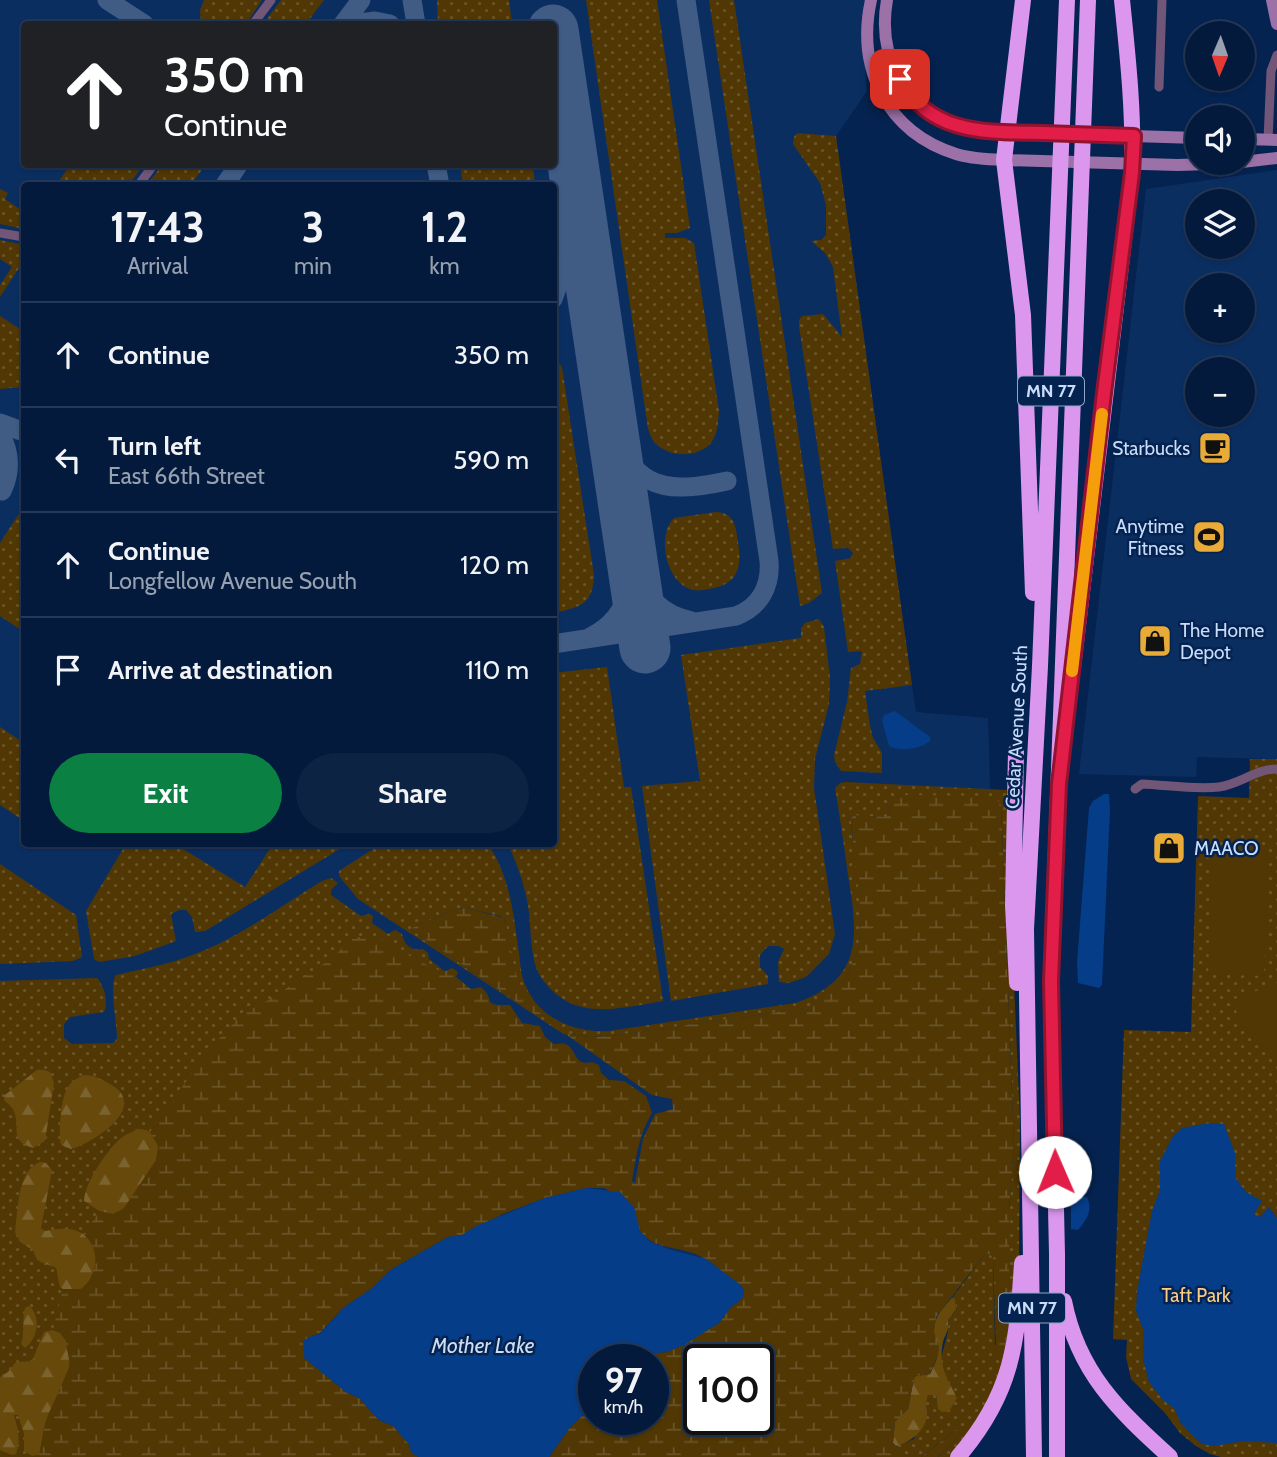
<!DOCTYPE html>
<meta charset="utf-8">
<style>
:root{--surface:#041a3d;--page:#0d2344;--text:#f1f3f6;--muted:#97a1b0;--line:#253857;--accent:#0b8043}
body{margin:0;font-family:Cabin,sans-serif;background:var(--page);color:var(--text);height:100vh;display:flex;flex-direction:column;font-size:26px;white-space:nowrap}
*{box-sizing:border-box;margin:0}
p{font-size:23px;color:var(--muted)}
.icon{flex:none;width:38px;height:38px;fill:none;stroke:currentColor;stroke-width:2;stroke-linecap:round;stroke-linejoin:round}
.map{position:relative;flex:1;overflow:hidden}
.side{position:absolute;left:21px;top:182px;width:536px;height:665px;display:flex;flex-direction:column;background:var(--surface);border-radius:7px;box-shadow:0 2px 5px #0004,0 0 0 2px var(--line)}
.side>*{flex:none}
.top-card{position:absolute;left:21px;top:21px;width:536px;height:147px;border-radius:7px;box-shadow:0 2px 5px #0004,0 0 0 2px var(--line);background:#202124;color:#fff;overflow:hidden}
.needle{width:46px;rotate:182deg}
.tools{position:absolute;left:1185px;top:21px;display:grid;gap:14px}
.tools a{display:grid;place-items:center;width:70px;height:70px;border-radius:50%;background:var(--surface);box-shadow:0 2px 5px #0004,0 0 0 2px var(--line);font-size:35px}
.speed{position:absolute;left:578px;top:1344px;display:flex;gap:14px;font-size:35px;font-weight:700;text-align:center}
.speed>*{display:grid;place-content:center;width:91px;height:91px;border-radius:50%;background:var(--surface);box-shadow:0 2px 5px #0004,0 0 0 2px var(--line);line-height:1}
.speed small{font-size:18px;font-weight:400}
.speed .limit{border:4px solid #111;border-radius:10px;background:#fff;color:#111}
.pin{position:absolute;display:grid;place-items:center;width:60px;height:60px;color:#fff;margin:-30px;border-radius:14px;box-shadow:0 4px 10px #0006}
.me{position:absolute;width:77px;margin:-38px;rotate:359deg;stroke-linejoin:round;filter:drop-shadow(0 0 5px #0008)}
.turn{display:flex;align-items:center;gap:24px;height:147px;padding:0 28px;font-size:32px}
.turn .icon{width:91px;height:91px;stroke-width:2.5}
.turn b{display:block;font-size:49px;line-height:60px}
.eta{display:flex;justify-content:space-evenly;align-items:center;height:119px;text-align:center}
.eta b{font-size:42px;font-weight:700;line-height:49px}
.cta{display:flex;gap:14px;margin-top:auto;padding:14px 28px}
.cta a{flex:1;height:80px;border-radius:42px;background:var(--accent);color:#fff;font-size:28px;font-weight:700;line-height:80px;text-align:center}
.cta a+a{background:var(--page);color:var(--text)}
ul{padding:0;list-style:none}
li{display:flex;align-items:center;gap:21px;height:105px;padding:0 28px;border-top:2px solid var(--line)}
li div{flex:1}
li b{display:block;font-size:26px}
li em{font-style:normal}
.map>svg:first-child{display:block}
.built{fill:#0b2e61;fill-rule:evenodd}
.grass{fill:url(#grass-dots);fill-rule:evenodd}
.forest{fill:url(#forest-firs)}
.wetland{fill:url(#wetland-marsh);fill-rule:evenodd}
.garden{fill:#513703}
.water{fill:#053d89}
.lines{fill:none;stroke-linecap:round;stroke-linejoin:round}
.taxiway{stroke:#405b84;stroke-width:19}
.runway{stroke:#405b84;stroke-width:51}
.street{stroke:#715678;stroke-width:9}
.secondary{stroke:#9b71a7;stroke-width:12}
.highway{stroke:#da97ed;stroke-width:16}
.route-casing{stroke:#92132f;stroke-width:18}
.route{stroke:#e11d48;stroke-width:12}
.slow{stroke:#f59e0b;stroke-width:12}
.labels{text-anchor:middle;stroke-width:5;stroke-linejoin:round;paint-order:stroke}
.shield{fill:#052351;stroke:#8ea5c7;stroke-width:2}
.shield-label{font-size:18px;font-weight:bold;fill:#c9ddfa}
.poi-label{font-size:19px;fill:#c9ddfa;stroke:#052351;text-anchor:end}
.street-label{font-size:19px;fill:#c9ddfa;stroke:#052351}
.park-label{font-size:19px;fill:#face88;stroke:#052351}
.water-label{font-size:21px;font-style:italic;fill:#ceddf2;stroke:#052351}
</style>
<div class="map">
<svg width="1277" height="1457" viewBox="0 0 1277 1457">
<defs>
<pattern id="grass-dots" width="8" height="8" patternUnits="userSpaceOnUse" patternTransform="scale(1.75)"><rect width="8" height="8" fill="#513703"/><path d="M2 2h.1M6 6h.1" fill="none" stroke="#695429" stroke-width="1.8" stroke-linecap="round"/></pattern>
<pattern id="forest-firs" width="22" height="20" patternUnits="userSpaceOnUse" patternTransform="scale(1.75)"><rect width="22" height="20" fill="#67490c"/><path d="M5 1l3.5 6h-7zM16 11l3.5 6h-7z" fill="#7b6330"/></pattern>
<pattern id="wetland-marsh" width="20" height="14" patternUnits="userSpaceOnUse" patternTransform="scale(1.75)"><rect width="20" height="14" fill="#513703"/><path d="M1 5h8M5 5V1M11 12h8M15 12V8" fill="none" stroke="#695429"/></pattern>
</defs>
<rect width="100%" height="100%" fill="#052351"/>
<!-- built -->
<path class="built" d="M0,0H866L864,58L867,91L836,136L912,685L916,712L988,718L991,829V1192L897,1457H0ZM24,24H553V164H24ZM24,186H553V844H24ZM593,1360H653V1419H593ZM698,1360H758V1419H698Z
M1277,170V759L1197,757L1196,777L1079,774L1146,189ZM1197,201H1242V247H1197ZM1197,285H1242V331H1197ZM1197,369H1242V415H1197Z"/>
<!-- grass -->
<path class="grass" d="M204,0H262L246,24H201L200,10Z
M281,0H324L306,24H263Z
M437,0H509L512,24H438Z
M586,0H657L690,228L677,233H665V238H685L694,243L719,411C718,421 718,434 711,443C697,458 670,458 655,443C652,440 650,434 648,429Z
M709,0H734L822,593L809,603L800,606Z
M797,133L836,136L912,685L865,691L870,726L873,738L882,753V773L841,771L835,762L834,755L847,702L851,668L860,664L862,651L848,652L835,561L851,558L853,553L848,548L833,549L799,326V320L802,316L823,314L842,337L833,267L825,253L811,241L821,240L826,235V205L820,183L793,144L794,137Z
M64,165H144L128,185H56L68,168Z
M162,165V164L206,165L190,185H147Z
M460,165H533L535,185H463Z
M0,189L8,193L5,199L24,212V229L0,224Z
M0,240L20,244L19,268L0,297V285L12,267L0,259Z
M0,316L20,329L24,325V387H22L0,389Z
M553,361L560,364L562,368L594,575C593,605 580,607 554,613Z
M24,506V632L0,616V543Z
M716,512C735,513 736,527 738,542C742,568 738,585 709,589C704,590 698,591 693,590C666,584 656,536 674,518Z
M819,619L824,627L830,678L829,704L815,759L814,788L835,934L829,954L806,977L789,983L779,982L778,962L784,949L779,946H768L760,955V967L768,976V984L671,1001L642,786L700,781L681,655L801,638V628L805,623Z
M607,667L624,787H631L663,1001C637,1005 608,1013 582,1007C563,1003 545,987 537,970C530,953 531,919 527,900C523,880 516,862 508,844H553V673Z
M0,727L24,743V821L0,805Z
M1250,759H1277V1457H1221L1210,1454L1196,1446L1180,1433L1165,1413L1131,1379L1126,1357L1127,1340L1113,1339L1124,1030L1191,1032L1198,796L1249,798Z
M846,782L1007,790L1010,793V891L1020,1120L1019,1265L998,1391L955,1457H938L958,1438L956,1430L921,1457H904L896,1446L914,1439L927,1409L925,1400L928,1395H936L937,1403L949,1382C931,1359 951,1343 948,1320L956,1309L955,1300L952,1298L985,1254H990L993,1258L995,1346L1009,1317V1210L1014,1145L1001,805L892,798L887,817L852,816C850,826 853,838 854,848C860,912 878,975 806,1008L611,1036L590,1037L565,1033V1035L358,899L339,876V871L381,844H488C509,875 513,910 518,946C520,957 520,969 523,979C535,1017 572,1033 609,1031L796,1003C864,979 858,936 848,875C844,846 840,817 835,788L840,783ZM466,908L500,916L505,920L514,972L522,992L541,1015L534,1014L412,930V928L455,909Z
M126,844H175L245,887L273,844H348L205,931L195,932L192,917L186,910H179L171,914L176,941L135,956L99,962L94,959L86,911Z
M0,864L76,915L82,957L73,961L0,964Z
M331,878L338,883L331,890V895L361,916L369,914L373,916L372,923L388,934L395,930L402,934C404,946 412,951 423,949L428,953L429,959L443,970L61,1457H0V981L97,978C104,986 109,1002 104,1012L70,1017L64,1024V1038L72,1044L113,1043L117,1039C117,1023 109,985 116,975C143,969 170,964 195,954C240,937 281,906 322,881Z"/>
<!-- forest -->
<path class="forest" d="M37,1070H44L50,1072L54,1083L45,1141L33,1148C9,1140 20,1131 15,1114C14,1108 8,1104 4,1100L5,1095Z
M84,1075C94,1075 101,1079 110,1084C150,1106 95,1142 71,1149L61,1145C58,1134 61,1098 67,1089C70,1082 77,1078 84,1075Z
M138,1129C146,1129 152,1132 156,1140C164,1156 148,1172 140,1185C133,1194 127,1211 114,1214C104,1217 93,1206 84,1201C84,1184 106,1152 118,1141C123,1135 131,1133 138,1129Z
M40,1162L46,1163L52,1170L41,1228L45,1231C55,1229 67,1227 77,1231C103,1240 99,1276 81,1289H63L60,1287C53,1258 63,1273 37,1260L33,1250L20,1242L15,1232C18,1212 17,1170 40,1162Z
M952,1298L955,1299L956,1309L948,1320C949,1332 946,1332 943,1342C938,1366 947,1378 957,1398L949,1411L942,1412L938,1409L936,1395H928C925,1403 927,1405 927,1413C927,1430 911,1442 896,1446L893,1443L895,1421L908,1409L914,1378L916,1376L930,1374C934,1366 939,1356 938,1347C938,1342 934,1337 934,1331C933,1318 944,1307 952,1298Z
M29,1306C42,1316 37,1340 25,1348L21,1344C25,1332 22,1319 25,1308Z
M53,1330L60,1333C85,1363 55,1392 46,1421C42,1432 42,1444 39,1455L32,1456L24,1451V1434L18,1415H14C18,1430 21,1439 16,1454L12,1455L0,1450V1377L8,1372L16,1362L32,1361L44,1332Z"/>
<!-- wetland -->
<path class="wetland" d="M898,795L995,796L1001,805L1014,1145L1009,1210V1317L1005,1350L1000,1353L996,1351L993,1258L990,1254H985L936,1317L934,1332L939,1345L938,1355L930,1374L916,1376L914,1378L908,1409L895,1422L893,1443L905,1457H549L571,1426L585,1413L593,1400V1419H653V1360H648L654,1353L667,1352L719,1323L731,1307L742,1299V1286C729,1278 719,1268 707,1260C678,1240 637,1258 634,1207L604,1188H586L545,1198L503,1214L462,1235L448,1237L392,1269L371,1289L343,1308L319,1334L311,1336L305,1358L346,1392L359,1398L379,1420L393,1426L409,1444L411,1452L418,1457H24L26,1454L32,1456L39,1455L46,1421L70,1365L65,1338L60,1333L53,1330L63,1289H81C99,1276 101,1249 83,1234L100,1211L113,1214L124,1208L156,1160L158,1146L150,1132L208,1051L240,1016L275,996L331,959L352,939L370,934L434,969L446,971L452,968L458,972L456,977L471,989L481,987C497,1001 480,1006 510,1005L522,1023L540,1026L545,1037L554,1044C558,1044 562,1043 565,1044C577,1048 573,1067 592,1062L599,1065L601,1073L609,1080L624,1081L646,1096L652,1113C639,1134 636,1157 632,1181L635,1183L643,1139L655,1114L673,1109L672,1099L652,1095L564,1033L590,1037L611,1036L805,1008C865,981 864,935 857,878C854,858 853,838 851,818L854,815L887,817L892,798ZM698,1360H758V1419H698Z
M466,908L504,918C517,961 507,978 542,1015L534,1014L412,930V928L455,909Z
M956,1430L960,1434L958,1438L938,1457H921Z"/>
<!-- garden -->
<path class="garden" d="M1213,851L1268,853L1264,976L1208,974Z
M1277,983V1056C1252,1041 1242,1028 1232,1000Z"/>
<!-- water -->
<path class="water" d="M895,711L930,737V741C921,749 900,752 889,746L882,721L884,715Z
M1104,794H1109L1110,809L1102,985L1099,988L1078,983L1077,962L1089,808L1093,801Z
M1210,1123L1224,1124L1235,1153L1236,1179L1246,1192L1262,1201L1254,1214L1260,1217L1269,1207L1277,1218V1443L1243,1441L1214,1446L1202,1444L1192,1435L1180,1422L1175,1409L1163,1400L1149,1382L1143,1359V1329L1136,1311L1137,1291L1152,1211L1160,1190V1161L1173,1136L1182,1128Z
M586,1188L620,1192L634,1207L640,1231L649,1241L668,1249L706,1259L742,1286L744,1293L742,1299L731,1307L719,1323L684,1345L667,1352L654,1353L648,1360H593V1400L585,1413L571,1426L549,1457H418L411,1452L409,1444L393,1426L379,1420L359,1398L346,1392L304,1358L303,1341L311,1336L320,1334L343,1308L371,1289L392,1269L448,1237L462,1235L476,1226L545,1198Z
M1080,1197H1087C1093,1210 1087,1220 1078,1230L1071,1229V1201Z"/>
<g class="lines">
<!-- taxiway -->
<path class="taxiway" d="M107,0L144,24
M412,0L416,24
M343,24L361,0
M353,24L375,21L390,24
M436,164L440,186
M224,186L239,164
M553,299C578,236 570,169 564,103
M609,402C618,445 629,489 684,487C698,487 713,484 727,481
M0,423L24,432
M0,434C11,453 11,472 2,491
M590,637C620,623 630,598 633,568C648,596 658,614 692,621
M553,644L736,616C760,607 771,586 769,561L686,0"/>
<!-- runway -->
<path class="runway" d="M553,30L645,648"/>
<!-- street -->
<path class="street" d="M253,24L271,0
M1159,87L1162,0
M1268,140L1271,71L1277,55
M138,186L154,164
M0,233L24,237
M1135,789L1142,784C1167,785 1195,790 1219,787C1240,784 1256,769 1277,769"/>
<!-- secondary -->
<path class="secondary" d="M871,0C856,69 887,132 956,154C971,159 988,159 1004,160L1178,165L1240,163
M887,0C882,28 885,52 898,77C934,142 1005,132 1069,134C1112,135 1154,137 1197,138
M1272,0L1277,24
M1242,139L1277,140
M1242,162L1277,158"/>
<!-- highway -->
<path class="highway" d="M1023,0L1004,160L1023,315L1033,593
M1073,667L1132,173C1134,114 1128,58 1122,0
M1016,751L1013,905L1017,983
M1064,1301C1078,1372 1118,1410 1170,1457
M958,1457C1013,1393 1017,1344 1022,1263
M1034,1457L1026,929L1040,666L1067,0
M1057,1457V1254L1051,981L1088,0"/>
</g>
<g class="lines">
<defs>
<path id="route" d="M900,79C930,135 986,132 1042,133C1072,134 1103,135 1134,136L1132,173L1104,393L1059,784L1051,981L1055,1172"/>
</defs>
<!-- route casing -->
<use href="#route" class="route-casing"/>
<!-- route -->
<use href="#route" class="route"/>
<!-- slow -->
<path class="slow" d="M1072,671L1102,414"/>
</g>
<!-- icons -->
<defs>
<symbol id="cafe-square" viewBox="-11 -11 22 22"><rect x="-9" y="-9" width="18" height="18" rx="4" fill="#e9ab38" stroke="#052351"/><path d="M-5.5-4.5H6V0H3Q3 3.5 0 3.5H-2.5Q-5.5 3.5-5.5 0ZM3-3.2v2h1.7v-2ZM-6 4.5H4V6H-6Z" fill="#111"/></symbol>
<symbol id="stadium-square" viewBox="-11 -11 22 22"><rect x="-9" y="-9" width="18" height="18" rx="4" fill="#e9ab38" stroke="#052351"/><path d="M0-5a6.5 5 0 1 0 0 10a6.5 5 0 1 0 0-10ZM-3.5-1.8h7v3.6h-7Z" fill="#111"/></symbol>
<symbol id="shop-square" viewBox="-11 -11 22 22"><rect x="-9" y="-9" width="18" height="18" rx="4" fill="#e9ab38" stroke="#052351"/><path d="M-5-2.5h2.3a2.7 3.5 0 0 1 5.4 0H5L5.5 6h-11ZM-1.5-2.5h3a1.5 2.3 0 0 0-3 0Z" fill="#111"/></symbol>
</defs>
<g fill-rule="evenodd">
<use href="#cafe-square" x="1196" y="429" width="38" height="38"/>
<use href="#stadium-square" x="1190" y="518" width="38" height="38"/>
<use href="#shop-square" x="1136" y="622" width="38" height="38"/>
<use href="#shop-square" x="1150" y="829" width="38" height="38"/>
</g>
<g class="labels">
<!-- shield labels -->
<g class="shield">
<rect x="1018" y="376.5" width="66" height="29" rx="5"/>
<rect x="999" y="1293.5" width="66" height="29" rx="5"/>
</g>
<g class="shield-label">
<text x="1051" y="397">MN 77</text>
<text x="1032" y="1314">MN 77</text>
</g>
<!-- poi labels -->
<g class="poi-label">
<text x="1190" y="455">Starbucks</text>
<text x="1184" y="533">Anytime<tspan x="1184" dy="22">Fitness</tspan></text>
<text x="1180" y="637" text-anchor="start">The Home<tspan x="1180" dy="22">Depot</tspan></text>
<text x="1194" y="855" text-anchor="start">MAACO</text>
</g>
<!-- street labels -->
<g class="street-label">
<text transform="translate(1016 727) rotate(-87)" y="7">Cedar Avenue South</text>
</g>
<!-- park labels -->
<g class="park-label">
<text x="1196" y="1302">Taft Park</text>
</g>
<!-- water labels -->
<g class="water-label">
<text x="483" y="1353">Mother Lake</text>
</g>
</g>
</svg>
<div class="tools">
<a><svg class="needle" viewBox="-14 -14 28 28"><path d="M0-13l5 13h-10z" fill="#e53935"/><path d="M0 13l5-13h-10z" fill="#97a1b0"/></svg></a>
<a><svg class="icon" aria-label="sound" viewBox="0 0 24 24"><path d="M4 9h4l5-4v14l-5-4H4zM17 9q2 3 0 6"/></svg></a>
<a><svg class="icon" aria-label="layers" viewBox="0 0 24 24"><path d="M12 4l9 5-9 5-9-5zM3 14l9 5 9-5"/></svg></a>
<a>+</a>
<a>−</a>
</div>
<div class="speed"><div>97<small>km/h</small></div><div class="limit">100</div></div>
<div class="pin" style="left:900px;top:79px;background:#d93025"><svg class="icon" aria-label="arrive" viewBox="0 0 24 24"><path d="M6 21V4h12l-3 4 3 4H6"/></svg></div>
<svg class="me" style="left:1055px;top:1172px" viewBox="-20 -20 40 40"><circle r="19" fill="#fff"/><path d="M0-13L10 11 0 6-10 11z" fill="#e11d48"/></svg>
<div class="top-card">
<div class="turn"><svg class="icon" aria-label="ahead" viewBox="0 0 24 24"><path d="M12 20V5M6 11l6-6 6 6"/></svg><div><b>350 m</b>Continue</div></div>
</div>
<section class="side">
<div class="eta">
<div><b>17:43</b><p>Arrival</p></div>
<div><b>3</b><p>min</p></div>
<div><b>1.2</b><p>km</p></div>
</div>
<ul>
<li><svg class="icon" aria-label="ahead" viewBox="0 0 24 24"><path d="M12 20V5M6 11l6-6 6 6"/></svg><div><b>Continue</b></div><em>350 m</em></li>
<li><svg class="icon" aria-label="left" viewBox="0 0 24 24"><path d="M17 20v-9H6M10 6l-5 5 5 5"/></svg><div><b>Turn left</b><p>East 66th Street</p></div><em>590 m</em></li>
<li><svg class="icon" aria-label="ahead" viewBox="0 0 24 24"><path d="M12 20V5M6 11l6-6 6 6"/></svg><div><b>Continue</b><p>Longfellow Avenue South</p></div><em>120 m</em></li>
<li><svg class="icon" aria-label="arrive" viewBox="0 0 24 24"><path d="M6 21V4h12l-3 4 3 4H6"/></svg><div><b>Arrive at destination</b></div><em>110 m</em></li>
</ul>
<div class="cta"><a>Exit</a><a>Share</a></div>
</section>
</div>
